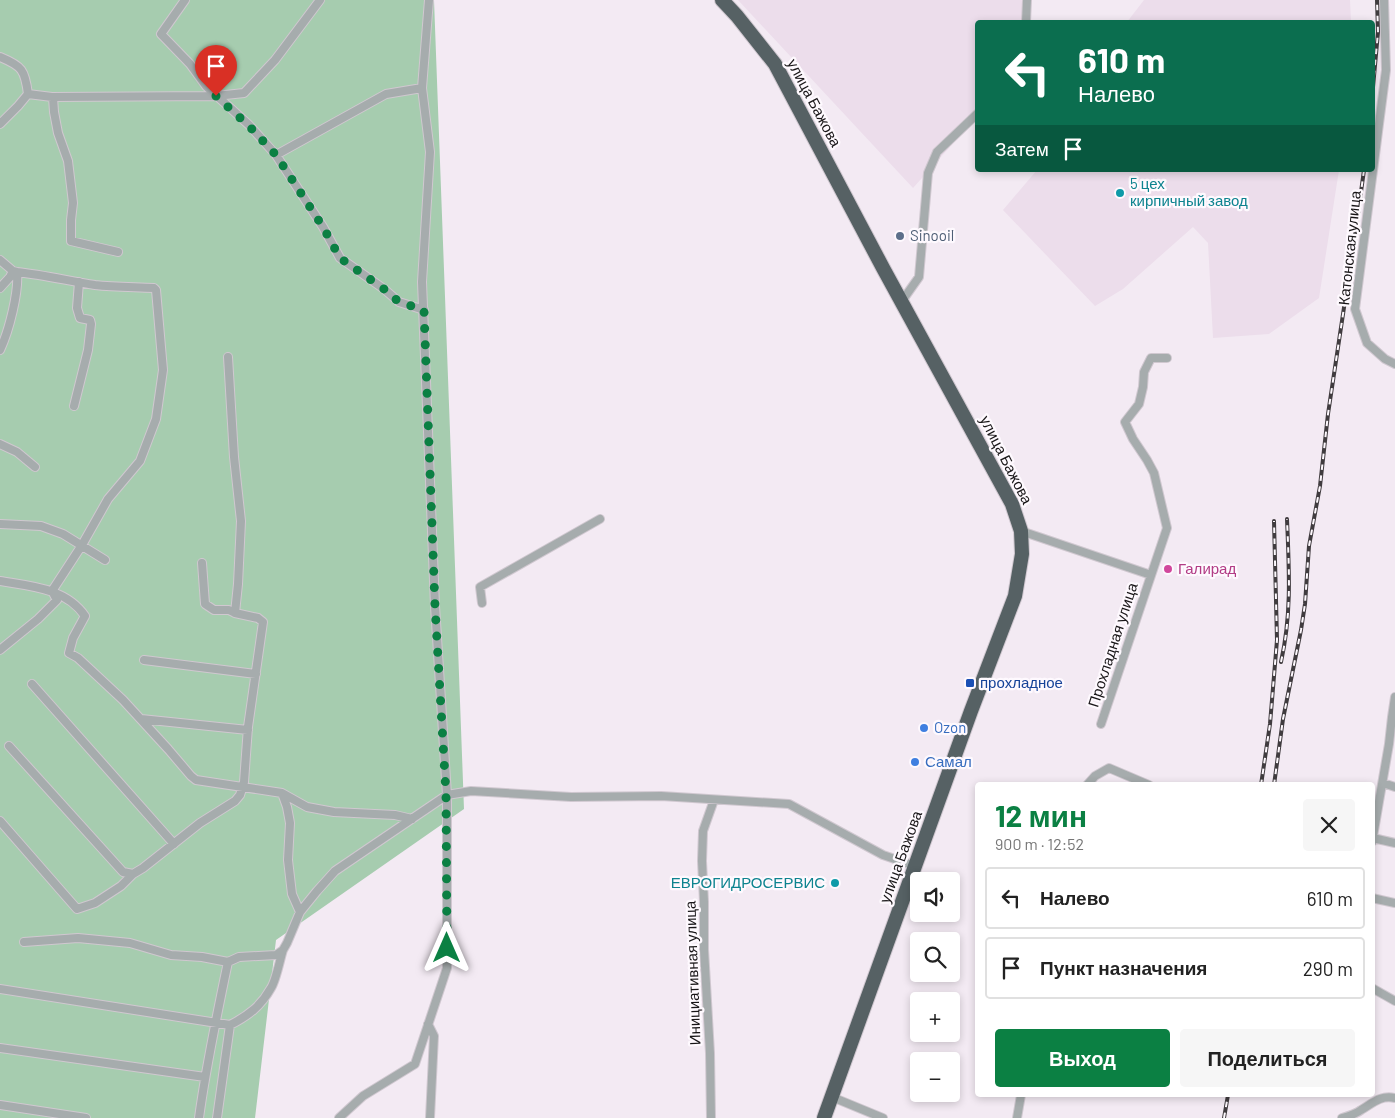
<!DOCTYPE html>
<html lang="ru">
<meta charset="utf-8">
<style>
:root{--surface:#fff;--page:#f6f6f6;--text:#222;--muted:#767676;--line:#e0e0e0;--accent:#0b8043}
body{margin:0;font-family:Barlow,sans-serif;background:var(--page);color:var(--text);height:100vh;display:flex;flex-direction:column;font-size:19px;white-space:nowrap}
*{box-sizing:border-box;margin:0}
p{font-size:16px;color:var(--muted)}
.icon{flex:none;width:28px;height:28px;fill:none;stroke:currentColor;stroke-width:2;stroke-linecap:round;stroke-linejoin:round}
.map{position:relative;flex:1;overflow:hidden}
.details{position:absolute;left:975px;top:782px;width:400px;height:315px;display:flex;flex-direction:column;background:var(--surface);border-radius:5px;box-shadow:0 2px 8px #0003}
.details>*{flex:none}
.guide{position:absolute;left:975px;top:20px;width:400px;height:152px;border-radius:5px;box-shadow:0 2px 8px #0003;background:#0b6e4f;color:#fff;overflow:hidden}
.controls{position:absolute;left:910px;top:872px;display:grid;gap:10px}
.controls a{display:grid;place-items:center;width:50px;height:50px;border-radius:5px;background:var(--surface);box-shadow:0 2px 8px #0003;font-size:25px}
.pin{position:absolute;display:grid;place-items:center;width:42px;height:42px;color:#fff;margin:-51px -21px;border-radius:50% 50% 50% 0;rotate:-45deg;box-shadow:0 0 5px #0007}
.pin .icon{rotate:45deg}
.me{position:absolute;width:55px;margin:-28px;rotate:0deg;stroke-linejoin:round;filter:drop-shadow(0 0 4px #0008)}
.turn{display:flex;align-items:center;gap:18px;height:105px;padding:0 20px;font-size:22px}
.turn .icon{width:65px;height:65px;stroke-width:2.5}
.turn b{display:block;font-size:35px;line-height:42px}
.then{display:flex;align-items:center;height:48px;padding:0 20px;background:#0003;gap:10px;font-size:19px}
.round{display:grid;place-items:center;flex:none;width:52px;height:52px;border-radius:5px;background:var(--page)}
.headline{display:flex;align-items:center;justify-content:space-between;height:85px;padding:0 20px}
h1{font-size:30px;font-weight:700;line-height:38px;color:var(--accent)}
.cta{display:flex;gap:10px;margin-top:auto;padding:10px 20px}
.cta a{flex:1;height:58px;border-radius:5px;background:var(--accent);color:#fff;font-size:20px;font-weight:700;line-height:58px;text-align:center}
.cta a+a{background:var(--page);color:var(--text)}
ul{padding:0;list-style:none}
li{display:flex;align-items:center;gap:15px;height:62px;margin:0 10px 8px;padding:0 10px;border:2px solid var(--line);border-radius:5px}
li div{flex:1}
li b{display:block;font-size:19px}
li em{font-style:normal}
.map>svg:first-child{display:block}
.built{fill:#ecddeb}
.green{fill:#a6ccaf}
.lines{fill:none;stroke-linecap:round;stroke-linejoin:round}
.street-casing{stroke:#d0c8d0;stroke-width:10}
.highway-casing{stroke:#d0c8d0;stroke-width:16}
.street{stroke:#a6acad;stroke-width:8}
.highway{stroke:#566164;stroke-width:14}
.rail-casing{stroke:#403c3f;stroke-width:4}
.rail{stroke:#fef9fe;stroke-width:2;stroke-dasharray:5.5;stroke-linecap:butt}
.route{stroke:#0b8043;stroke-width:9;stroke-dasharray:0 16.2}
.culture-dot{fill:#0f9aa8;stroke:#fef9fe;stroke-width:2}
.service-dot{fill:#5c6f8a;stroke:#fef9fe;stroke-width:2}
.hotel-dot{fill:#d1479c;stroke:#fef9fe;stroke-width:2}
.transit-dot{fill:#1a4fb4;stroke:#fef9fe;stroke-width:2}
.shop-dot{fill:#3f7fe0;stroke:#fef9fe;stroke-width:2}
.labels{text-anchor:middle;stroke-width:4.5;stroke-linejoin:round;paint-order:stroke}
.street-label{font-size:15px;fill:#181517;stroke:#fef9fe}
.culture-label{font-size:15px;fill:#0d838f;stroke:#fef9fe;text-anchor:start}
.service-label{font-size:15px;fill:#4e5e75;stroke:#fef9fe;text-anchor:start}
.hotel-label{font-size:15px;fill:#b23c85;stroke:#fef9fe;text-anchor:start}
.transit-label{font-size:15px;fill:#164399;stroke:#fef9fe;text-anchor:start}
.shop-label{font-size:15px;fill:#366cbe;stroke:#fef9fe;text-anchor:start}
</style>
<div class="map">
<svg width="1395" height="1118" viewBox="0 0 1395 1118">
<rect width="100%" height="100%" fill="#f3eaf3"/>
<!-- built -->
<path class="built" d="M738,0H1026L1024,22H978L977,117L913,188Z
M1144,0H1350L1351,22H1127Z
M1037,170H1339L1319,298L1269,334L1213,338L1208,243L1193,227L1123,289L1095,306L1003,210Z"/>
<!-- green -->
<path class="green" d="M0,0H434L464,809L276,940L255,1118H0Z"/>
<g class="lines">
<defs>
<path id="street" d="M185,0L161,34L190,64L206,86L249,125L276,155L323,227L340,258L384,289L399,302L424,310
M1384,0L1386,70L1355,309L1367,343L1385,359L1395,364
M1026,22L1027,0
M0,57C22,66 25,70 28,94
M53,97L54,112L58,133L68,161L73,203L71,220V241L118,252
M0,124L18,106L28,94L52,97L216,96L244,93L275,60L320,0
M276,155L386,94L422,88
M0,260L13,271L17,272
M0,288L10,277L13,271
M902,301L919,277L928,173L937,152L978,113
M0,350C9,331 19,292 17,272C44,275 69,281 95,285C114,287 134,287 154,288L156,290L163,370L156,419L140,461L108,499L82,545L52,591L57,600L38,619L0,650
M74,406L88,350L91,324L90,320L80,318L77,308L79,282
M0,444L17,452L35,467
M0,524L41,526L63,534L105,560
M1021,531L1151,575
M202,563L205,604L214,610H229L235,613
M0,581C30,586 66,588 85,616L73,638L69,653L78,658L123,700L168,749L191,776L196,780L282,793L307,807L334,812L395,815L412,819
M482,603L480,587L600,519
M144,660L256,674
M32,684L174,844
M1392,717L1395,697
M141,719L248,730
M1101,724L1167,528L1154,473L1147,460L1133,439L1125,422L1139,404L1143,387L1144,372L1151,358H1167
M9,746L123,872L133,874L143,868L200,823L235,801L240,795L244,782L248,727L263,622L258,618L235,613L238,584L241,521L234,457L228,357
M1383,783L1395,787
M1087,785L1095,776L1109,768L1149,785
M282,793L287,807L290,823L288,860L292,894L300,912
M0,821L77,909L95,903L121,886L133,874
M1373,838L1395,843
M1372,842L1389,744L1392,717L1395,718
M1372,898L1395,903
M24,942L78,938L130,943L171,955L202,957L228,962
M1372,988L1395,1001
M0,989L230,1025C248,1016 261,1006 271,988C276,981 280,959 283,950
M428,1024L434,1036L430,1118
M0,1048L205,1077
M832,1097L883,1118
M0,1105L86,1118
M199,1118C206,1066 217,1014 228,962L239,957L276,955L283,950L287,943L300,912L317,891L335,871L447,795L471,791L571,797L661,796L789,804L883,855L915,866
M217,1118L230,1025
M339,1118L363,1096L415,1064L447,968V795L435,606L422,282L430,152L422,88L429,0
M711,1118L710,1053L704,949V902L702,861L703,831L714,800
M1017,1118L1021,1095
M1342,1118C1349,1116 1356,1114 1361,1110C1373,1103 1380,1095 1395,1098"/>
<path id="highway" d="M722,0L737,16L775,64L883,268L1012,504L1021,531L1022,554L1015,596L971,711L824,1118"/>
</defs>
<!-- street casing -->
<use href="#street" class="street-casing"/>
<!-- highway casing -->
<use href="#highway" class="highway-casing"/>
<!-- street -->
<use href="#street" class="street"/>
<!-- highway -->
<use href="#highway" class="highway"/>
<defs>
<path id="rail" d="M1372,98L1378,32L1377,0
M1281,662C1292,613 1289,569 1287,519
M1261,785L1270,724L1277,640L1274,521
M1274,785L1283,719L1301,630L1305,604L1309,546L1320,486L1328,414L1357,221L1364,170
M1224,1118L1228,1095"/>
</defs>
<!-- rail casing -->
<use href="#rail" class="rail-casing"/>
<!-- rail -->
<use href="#rail" class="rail"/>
</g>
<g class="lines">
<!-- route -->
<path class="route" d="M216,96L249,126L276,155L323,227L340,258L384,289L399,302L424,310L435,606L446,794L447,948"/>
</g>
<!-- markers -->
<g class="culture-dot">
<circle cx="1120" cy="193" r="5"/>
<circle cx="835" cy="883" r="5"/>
</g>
<circle class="service-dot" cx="900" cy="236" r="5"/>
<circle class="hotel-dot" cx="1168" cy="569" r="5"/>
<rect class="transit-dot" x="965" y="678" width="10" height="10" rx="2.5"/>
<g class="shop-dot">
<circle cx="924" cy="728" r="5"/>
<circle cx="915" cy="762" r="5"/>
</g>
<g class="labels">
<!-- street labels -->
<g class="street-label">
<text transform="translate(814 103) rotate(62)" y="5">улица Бажова</text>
<text transform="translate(1350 248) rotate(-84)" y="5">Катонская улица</text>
<text transform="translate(1006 460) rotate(63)" y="5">улица Бажова</text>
<text transform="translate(1113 645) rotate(-72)" y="5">Прохладная улица</text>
<text transform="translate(901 857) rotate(-70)" y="5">улица Бажова</text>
<text transform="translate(693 973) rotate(-92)" y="5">Инициативная улица</text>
</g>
<!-- culture labels -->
<g class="culture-label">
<text x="1130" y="189">5 цех<tspan x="1130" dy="17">кирпичный завод</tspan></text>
<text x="825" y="888" text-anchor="end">ЕВРОГИДРОСЕРВИС</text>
</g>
<!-- service labels -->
<g class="service-label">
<text x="910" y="241">Sinooil</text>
</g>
<!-- hotel labels -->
<g class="hotel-label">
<text x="1178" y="574">Галирад</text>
</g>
<!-- transit labels -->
<g class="transit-label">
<text x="980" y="688">прохладное</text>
</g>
<!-- shop labels -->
<g class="shop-label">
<text x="934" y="733">Ozon</text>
<text x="925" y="767">Самал</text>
</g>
</g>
</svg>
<div class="controls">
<a><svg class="icon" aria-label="sound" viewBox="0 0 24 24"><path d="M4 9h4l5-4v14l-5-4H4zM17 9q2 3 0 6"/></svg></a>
<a><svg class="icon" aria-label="search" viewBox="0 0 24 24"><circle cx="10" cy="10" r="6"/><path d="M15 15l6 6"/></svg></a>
<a>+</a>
<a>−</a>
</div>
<div class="pin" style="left:216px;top:96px;background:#d93025"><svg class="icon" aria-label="arrive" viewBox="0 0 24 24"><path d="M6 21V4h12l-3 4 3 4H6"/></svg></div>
<svg class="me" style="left:447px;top:948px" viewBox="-20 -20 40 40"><path d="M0-17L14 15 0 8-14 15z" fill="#0b8043" stroke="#fff" stroke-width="4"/></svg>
<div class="guide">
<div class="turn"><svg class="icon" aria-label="left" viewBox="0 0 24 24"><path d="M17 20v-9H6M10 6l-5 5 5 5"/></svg><div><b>610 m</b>Налево</div></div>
<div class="then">Затем<svg class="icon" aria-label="arrive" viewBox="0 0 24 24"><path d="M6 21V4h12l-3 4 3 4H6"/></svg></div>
</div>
<section class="details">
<div class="headline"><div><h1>12 мин</h1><p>900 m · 12:52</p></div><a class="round"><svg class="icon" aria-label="close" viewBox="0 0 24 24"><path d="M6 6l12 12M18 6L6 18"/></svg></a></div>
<ul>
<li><svg class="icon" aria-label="left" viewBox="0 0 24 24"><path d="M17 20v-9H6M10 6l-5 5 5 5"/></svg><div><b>Налево</b></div><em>610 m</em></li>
<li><svg class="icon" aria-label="arrive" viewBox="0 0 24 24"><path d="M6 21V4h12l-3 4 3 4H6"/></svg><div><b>Пункт назначения</b></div><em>290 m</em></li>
</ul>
<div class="cta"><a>Выход</a><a>Поделиться</a></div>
</section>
</div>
